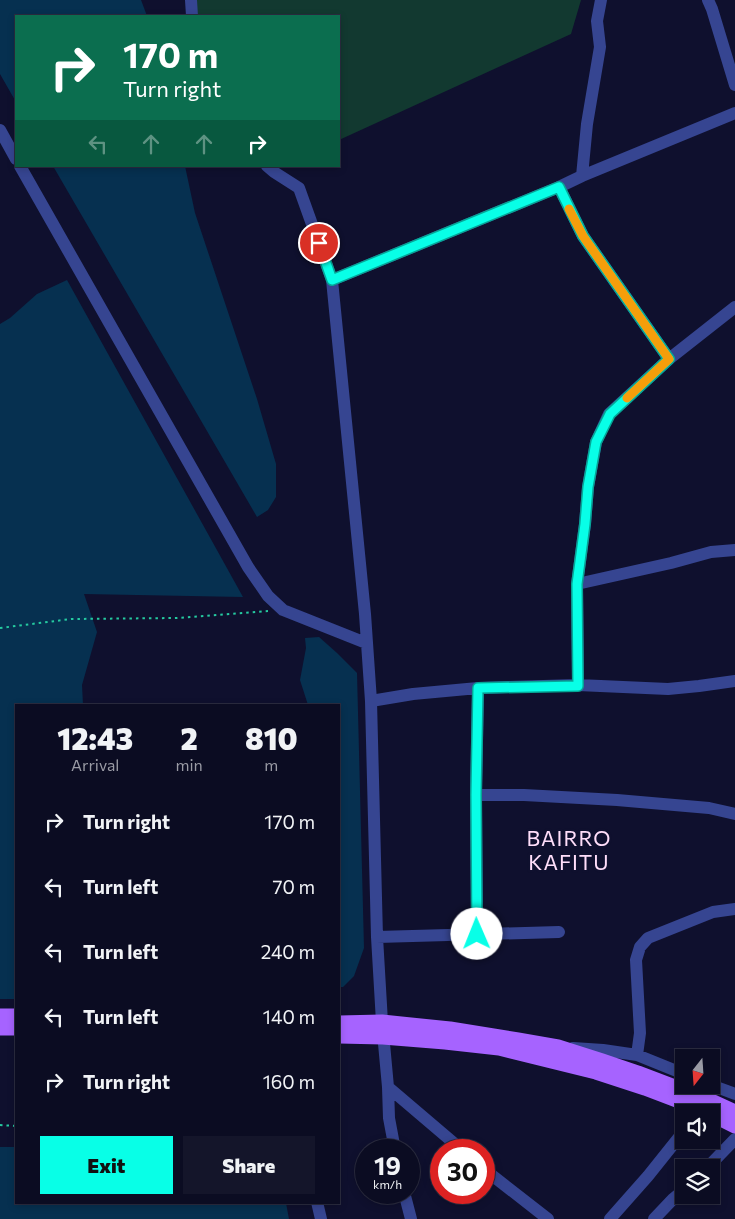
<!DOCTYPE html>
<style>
:root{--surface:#0b0c22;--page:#14152a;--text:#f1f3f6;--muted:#9a9ba5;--line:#2b2c40;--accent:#08ffe7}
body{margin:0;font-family:Commissioner,sans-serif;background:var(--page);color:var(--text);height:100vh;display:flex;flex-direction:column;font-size:19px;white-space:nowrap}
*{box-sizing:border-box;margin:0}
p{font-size:16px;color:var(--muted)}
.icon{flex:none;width:28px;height:28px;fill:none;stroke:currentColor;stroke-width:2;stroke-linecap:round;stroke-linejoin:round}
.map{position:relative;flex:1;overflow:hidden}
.panel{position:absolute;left:15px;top:704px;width:325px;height:500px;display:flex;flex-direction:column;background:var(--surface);border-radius:0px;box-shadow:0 2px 8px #0003,0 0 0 1px var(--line)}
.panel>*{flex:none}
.hud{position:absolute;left:15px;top:15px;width:325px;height:152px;border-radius:0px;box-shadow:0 2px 8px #0003,0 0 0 1px var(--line);background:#0b6e4f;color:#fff;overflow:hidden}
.needle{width:32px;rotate:197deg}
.buttons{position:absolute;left:675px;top:1049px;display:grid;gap:10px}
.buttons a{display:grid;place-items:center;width:45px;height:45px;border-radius:0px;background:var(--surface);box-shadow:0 2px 8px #0003,0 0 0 1px var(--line);font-size:25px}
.speed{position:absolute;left:355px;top:1139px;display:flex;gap:10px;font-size:25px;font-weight:700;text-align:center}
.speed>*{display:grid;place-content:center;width:65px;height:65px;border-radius:50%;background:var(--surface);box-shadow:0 2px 8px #0003,0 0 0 1px var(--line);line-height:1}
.speed small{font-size:12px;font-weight:400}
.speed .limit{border:8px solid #d22;background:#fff;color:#111}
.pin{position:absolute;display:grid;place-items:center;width:42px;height:42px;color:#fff;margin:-21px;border:2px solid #fff;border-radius:50%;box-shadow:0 1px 5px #0007}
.me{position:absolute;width:55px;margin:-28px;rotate:359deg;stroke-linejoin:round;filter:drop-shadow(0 0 4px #0008)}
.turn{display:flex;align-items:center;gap:18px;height:105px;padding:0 25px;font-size:22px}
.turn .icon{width:65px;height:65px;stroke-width:2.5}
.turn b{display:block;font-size:35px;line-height:42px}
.lanes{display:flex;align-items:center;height:48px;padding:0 25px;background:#0003;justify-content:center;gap:25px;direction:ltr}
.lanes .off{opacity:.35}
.eta{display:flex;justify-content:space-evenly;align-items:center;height:85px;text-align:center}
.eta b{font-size:30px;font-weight:800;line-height:35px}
.primary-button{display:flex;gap:10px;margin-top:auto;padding:10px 25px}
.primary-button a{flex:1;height:58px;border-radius:0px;background:var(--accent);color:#111;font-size:20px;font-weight:800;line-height:58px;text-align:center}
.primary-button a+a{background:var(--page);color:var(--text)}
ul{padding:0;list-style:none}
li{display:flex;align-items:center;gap:15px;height:65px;padding:0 25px}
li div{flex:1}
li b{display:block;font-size:19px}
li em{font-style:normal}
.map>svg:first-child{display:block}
.green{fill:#123930}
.water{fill:#063050}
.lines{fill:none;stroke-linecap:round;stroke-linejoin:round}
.path{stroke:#25caa0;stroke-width:2;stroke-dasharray:2.5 4;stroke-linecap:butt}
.minor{stroke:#364591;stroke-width:12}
.major{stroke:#a663ff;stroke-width:15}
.route-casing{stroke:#05a696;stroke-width:12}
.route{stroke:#08ffe7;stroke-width:9}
.slow{stroke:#f59e0b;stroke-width:9}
.labels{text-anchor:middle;stroke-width:5;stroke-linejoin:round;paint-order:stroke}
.quarter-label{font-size:21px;letter-spacing:1px;fill:#ffdefa;stroke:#0f102e}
</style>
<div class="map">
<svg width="735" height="1219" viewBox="0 0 735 1219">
<rect width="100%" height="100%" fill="#0f102e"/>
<!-- green -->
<path class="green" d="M193,0H581L571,34L339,140V16H193Z"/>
<!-- water -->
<path class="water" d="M0,0H141L147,16H16V102L0,74Z
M53,166H185L195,213L257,399L276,464V497L268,510L257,517Z
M67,280L243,597L84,594L97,632L82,685L83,705H16V999H0V324L10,318L37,294Z
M319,637L337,653L357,673L364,948L354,976L343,987H339V705H308L300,680L306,648L305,638Z
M0,1147H16V1202L286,1203L289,1219H0Z"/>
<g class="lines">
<!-- path -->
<path class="path" d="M0,628L71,619L177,618L268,611
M0,1125L16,1126"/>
<!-- minor -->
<path class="minor" d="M191,0L192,16
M708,0L712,9L735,85
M0,130L16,159
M20,166L248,567L268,596L283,610L366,643
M267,166L274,172L299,188L332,280L365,614L371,701L377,937L382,1022L388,1087L389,1118L395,1150
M582,176L587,124L600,47L597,21L601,0
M559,187L583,236L669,359
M332,280L559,187L582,176L735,113
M577,584L671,563L711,552L735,550
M578,685L577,584L585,524L588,487L596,442L609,414L669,359L735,307
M371,701L413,694L478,688L578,685L668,689L699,686L735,681
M476,795H524L617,800L709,808L735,814
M477,933L476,795L478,688
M377,937L559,932
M573,1048L603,1050L637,1055L684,1074
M637,1055L640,1033L636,960L640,947L648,938L713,912L735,909
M711,1085L735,1094
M388,1087L462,1150
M707,1168L735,1139
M484,1169L548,1219
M404,1192L411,1219
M317,1202L321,1219
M610,1219L648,1176L684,1131
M654,1219L673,1199L684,1190"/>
<!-- major -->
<path class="major" d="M0,1016H16
M339,1023L382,1022L450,1029L518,1040L558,1047L602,1061L638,1073L709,1100L735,1112
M0,1028H16
M339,1036L383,1037L445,1042L499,1048L596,1072L645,1088L708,1112
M711,1114L735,1126"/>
</g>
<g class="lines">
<defs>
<path id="route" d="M319,243L332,280L559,187L583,236L669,359L610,414L596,442L588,487L585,524L577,584L578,686L478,688L476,795L477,934"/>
</defs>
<!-- route casing -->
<use href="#route" class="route-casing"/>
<!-- route -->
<use href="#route" class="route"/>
<!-- slow -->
<path class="slow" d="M569,209L583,236L669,359L627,398"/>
</g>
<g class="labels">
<!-- quarter labels -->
<g class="quarter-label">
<text x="569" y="846">BAIRRO<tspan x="569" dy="24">KAFITU</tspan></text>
</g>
</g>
</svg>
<div class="buttons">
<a><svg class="needle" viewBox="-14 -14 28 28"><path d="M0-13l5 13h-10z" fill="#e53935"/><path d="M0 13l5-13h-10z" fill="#9a9ba5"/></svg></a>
<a><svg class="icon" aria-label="sound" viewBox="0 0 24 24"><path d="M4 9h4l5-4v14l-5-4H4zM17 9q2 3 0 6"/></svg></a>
<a><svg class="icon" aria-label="layers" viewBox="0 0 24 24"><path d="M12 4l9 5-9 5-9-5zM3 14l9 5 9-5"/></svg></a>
</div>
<div class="speed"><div>19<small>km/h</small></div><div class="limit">30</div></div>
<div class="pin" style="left:319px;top:243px;background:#d93025"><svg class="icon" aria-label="arrive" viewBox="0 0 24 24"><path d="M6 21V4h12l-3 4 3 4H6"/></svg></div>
<svg class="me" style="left:477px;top:934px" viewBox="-20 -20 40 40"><circle r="19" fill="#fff"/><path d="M0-13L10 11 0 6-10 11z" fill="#08ffe7"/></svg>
<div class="hud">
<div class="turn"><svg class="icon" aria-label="right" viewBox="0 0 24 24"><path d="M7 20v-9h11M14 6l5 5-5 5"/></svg><div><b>170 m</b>Turn right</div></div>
<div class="lanes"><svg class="icon off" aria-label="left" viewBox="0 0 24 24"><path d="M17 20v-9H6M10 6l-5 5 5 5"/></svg><svg class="icon off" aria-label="ahead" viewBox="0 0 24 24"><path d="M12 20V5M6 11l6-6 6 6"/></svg><svg class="icon off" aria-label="ahead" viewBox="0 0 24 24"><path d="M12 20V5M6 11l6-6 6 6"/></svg><svg class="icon" aria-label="right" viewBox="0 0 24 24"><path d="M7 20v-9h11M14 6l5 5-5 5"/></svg></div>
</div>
<section class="panel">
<div class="eta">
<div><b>12:43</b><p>Arrival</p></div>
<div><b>2</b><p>min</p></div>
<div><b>810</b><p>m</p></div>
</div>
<ul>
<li><svg class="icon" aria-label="right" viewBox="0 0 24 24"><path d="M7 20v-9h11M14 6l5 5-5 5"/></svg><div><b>Turn right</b></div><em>170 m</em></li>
<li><svg class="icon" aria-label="left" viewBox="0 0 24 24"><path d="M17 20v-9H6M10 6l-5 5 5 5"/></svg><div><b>Turn left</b></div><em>70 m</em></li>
<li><svg class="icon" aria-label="left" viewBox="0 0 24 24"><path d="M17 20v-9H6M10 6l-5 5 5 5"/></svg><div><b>Turn left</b></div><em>240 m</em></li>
<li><svg class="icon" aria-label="left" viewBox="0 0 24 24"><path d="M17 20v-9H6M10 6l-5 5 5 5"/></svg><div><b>Turn left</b></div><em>140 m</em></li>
<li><svg class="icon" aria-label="right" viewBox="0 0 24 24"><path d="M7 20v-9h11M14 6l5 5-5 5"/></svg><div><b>Turn right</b></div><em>160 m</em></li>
</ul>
<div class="primary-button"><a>Exit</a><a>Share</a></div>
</section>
</div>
